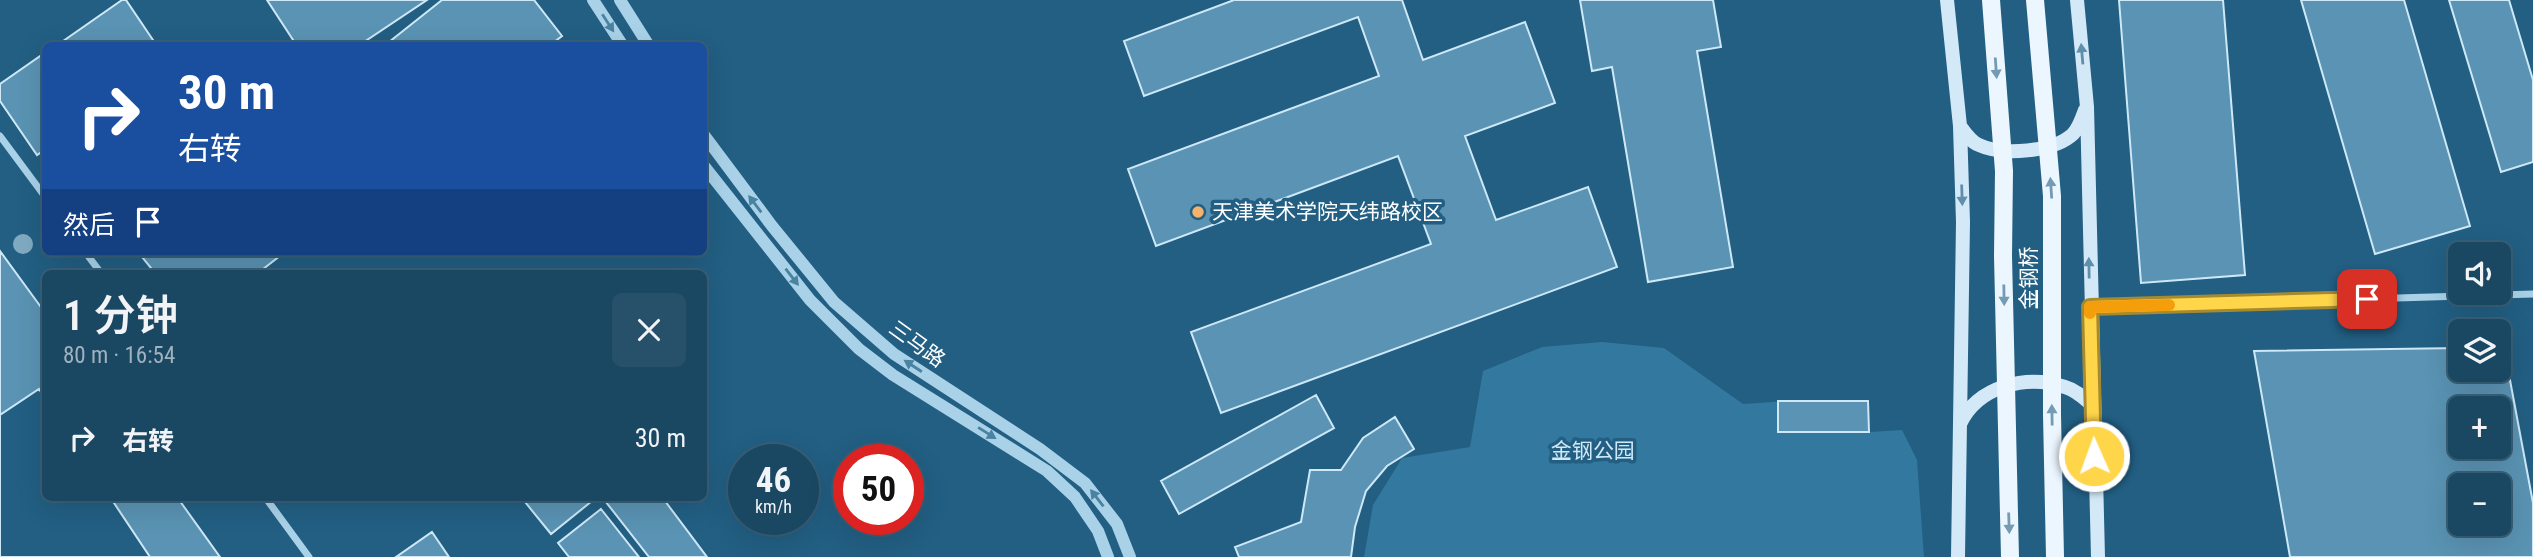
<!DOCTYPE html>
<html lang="zh">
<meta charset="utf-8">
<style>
:root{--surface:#1a4762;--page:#27516b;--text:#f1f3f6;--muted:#9fb2be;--line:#385f77}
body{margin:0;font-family:"Roboto Condensed","Noto Sans SC",sans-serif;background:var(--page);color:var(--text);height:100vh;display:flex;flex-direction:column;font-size:26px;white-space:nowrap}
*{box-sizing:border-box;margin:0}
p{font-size:23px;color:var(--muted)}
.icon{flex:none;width:38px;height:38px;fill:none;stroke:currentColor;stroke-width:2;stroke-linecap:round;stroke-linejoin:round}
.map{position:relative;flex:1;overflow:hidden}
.side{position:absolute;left:42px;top:270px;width:665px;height:231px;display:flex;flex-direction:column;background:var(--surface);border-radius:10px;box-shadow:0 7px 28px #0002,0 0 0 2px var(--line)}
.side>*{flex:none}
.hud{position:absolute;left:42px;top:42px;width:665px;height:214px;border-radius:10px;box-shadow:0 7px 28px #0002,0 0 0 2px var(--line);background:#1a4fa0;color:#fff;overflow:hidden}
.controls{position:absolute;left:2448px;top:242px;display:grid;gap:14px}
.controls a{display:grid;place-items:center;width:63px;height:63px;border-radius:10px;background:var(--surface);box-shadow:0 7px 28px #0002,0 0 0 2px var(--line);font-size:35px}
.speed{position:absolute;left:728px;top:444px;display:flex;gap:14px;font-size:35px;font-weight:700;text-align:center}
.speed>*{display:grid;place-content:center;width:91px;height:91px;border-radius:50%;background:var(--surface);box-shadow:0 7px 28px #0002,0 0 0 2px var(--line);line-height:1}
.speed small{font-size:18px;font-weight:400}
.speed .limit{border:10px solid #d22;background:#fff;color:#111}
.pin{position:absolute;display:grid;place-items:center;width:60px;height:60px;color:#fff;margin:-30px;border-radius:14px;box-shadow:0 4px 10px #0006}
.me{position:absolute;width:77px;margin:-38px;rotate:358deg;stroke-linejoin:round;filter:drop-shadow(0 0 5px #0008)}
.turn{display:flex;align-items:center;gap:24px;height:147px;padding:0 21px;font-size:32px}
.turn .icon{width:91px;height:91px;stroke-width:2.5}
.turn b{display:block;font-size:49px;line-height:60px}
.then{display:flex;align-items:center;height:66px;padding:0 21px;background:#0003;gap:14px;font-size:26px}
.round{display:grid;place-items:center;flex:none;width:74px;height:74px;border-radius:10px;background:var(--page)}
.summary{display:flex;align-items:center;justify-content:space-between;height:119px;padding:0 21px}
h1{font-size:42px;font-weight:600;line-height:52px}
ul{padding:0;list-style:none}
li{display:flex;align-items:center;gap:21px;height:98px;padding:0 21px}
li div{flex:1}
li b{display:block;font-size:26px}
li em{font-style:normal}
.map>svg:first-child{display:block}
.green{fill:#32789f}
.building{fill:#5a93b3;stroke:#cde8f6;stroke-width:2;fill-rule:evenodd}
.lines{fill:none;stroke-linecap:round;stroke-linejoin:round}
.minor{stroke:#a9d2e8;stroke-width:7}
.tertiary{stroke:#a9d2e8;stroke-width:12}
.secondary{stroke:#d4e9f7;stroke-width:14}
.primary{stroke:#ecf6fe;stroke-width:18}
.tree{fill:#80aac2}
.oneway{fill:#4a82a1}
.oneway2{fill:#608fac}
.oneway3{fill:#739bb4}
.route-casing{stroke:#a68a30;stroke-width:18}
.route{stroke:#ffd54a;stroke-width:12}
.slow{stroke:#f59e0b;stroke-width:12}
.poi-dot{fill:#f4b26b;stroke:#225f83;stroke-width:2.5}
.labels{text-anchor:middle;stroke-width:7;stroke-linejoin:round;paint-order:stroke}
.poi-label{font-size:21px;fill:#fff;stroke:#225f83;text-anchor:start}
.street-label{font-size:21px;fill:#fff;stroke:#225f83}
.park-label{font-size:21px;fill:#cde8f6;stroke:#225f83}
</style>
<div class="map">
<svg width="2533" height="557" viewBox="0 0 2533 557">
<rect width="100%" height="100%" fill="#225f83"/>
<!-- green -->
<path class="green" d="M1602,342L1664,348L1743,404L1787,401L1869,432L1902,430L1917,460L1924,557H1364L1373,505L1402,458L1470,447L1483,371L1542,347Z"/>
<!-- building -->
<path class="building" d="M122,0H126L157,46H56Z
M267,0H427L358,46H297Z
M442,0H534L562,36L549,46H384Z
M1234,0H1402L1423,60L1525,22L1555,103L1465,136L1496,220L1588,187L1617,267L1221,413L1191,332L1431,244L1398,156L1156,246L1128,169L1379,76L1358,17L1144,96L1124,41Z
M1580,0H1713L1721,47L1697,51L1733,267L1648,282L1612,67L1592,71Z
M2119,0H2223L2245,275L2141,283Z
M2301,0H2404L2470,226L2375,254Z
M2449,0H2509L2533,80V162L2501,172Z
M46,52V149L37,155L0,101V84Z
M0,251L46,314V497H177L220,557H0Z
M138,252H285L258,273H155Z
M2460,348V369H2499V348H2504L2533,503V557H2290L2254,351ZM2460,408H2499V446H2460ZM2460,485H2499V523H2460Z
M39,389L46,400V497H110L150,557H0V415Z
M1316,395L1334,428L1179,514L1161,481Z
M1778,401H1868L1869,432H1778Z
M1395,417L1414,449L1387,466L1366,491L1355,527L1351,557H1239L1235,547L1301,522L1310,470H1341L1363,438Z
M531,497H597L551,534L525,502Z
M602,497H662L707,557H649Z
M601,509L639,557H569L558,543Z
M432,532L449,557H396Z"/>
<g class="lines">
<!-- minor -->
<path class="minor" d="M0,136L46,198
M85,252L101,273
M2091,307L2533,294
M265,497L309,557"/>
<!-- tertiary -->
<path class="tertiary" d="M593,0L623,46
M620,0L649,46
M704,135L772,226L834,302L894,354L1040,449L1085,483L1117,524L1130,557
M704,166L810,300L859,349L893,375L1047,471L1075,497L1098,531L1108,557"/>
<!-- secondary -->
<path class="secondary" d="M1947,0L1960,126L1963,222L1958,557
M2077,0L2087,107L2098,557
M1960,126C1965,133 1971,142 1979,145C2002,156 2054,152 2073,134C2079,128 2082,118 2085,110
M1960,424C1978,386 2026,374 2065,387C2076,390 2084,398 2092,405"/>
<!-- primary -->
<path class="primary" d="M1991,0L2004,171L2003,256L2010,557
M2035,0L2052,196V415L2055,557"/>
</g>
<!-- trees -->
<circle class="tree" cx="23" cy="244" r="10"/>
<!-- one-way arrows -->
<defs><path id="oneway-solid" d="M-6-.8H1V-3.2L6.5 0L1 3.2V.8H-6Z" transform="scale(1.75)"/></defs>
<g class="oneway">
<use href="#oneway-solid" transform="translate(608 23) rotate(57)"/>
<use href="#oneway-solid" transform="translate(755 204) rotate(-127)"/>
<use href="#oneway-solid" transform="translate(792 277) rotate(52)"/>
<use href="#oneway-solid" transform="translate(913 366) rotate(-147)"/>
<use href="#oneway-solid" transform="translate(987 433) rotate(32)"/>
<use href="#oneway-solid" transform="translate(1097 498) rotate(-128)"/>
</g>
<g class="oneway2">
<use href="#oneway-solid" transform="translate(2082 54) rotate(-95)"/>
<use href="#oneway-solid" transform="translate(1962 195) rotate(88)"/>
<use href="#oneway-solid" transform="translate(2089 268) rotate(-91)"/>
</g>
<g class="oneway3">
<use href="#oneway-solid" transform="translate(1996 68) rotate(86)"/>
<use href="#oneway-solid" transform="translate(2051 188) rotate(-94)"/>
<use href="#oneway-solid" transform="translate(2004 295) rotate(89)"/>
<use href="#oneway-solid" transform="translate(2052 415) rotate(-91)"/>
<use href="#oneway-solid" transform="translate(2009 523) rotate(88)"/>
</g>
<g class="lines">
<defs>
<path id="route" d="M2094,456L2090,307L2367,299"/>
</defs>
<!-- route casing -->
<use href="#route" class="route-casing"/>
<!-- route -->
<use href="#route" class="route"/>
<!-- slow -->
<path class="slow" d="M2090,313V307L2169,305"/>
</g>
<!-- markers -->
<circle class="poi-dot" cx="1198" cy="212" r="7"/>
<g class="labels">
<!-- poi labels -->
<g class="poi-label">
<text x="1212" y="219">天津美术学院天纬路校区</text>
</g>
<!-- street labels -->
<g class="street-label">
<text transform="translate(2029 278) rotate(-90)" y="7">金钢桥</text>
<text transform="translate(917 344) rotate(36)" y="7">三马路</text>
</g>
<!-- park labels -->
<g class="park-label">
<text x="1593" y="458">金钢公园</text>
</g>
</g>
</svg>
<div class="controls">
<a><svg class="icon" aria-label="sound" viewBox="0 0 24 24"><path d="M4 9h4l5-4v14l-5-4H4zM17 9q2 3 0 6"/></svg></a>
<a><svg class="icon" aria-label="layers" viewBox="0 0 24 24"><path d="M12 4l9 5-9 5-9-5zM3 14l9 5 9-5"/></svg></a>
<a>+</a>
<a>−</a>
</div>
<div class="speed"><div>46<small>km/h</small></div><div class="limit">50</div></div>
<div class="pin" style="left:2367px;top:299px;background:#d93025"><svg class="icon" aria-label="arrive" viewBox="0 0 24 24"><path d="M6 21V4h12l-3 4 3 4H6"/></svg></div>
<svg class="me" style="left:2094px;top:456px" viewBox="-20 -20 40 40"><circle r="17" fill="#ffd54a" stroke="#fff" stroke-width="3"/><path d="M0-11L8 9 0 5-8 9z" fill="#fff"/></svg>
<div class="hud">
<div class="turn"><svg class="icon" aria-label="right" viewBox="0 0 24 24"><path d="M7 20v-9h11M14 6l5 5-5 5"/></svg><div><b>30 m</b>右转</div></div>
<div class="then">然后<svg class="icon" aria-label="arrive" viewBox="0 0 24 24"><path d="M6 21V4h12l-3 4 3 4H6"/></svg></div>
</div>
<section class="side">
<div class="summary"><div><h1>1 分钟</h1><p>80 m · 16:54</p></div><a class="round"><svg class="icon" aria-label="close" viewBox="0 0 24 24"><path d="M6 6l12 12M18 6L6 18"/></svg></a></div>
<ul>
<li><svg class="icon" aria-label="right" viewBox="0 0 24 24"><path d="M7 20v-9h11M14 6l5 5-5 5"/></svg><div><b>右转</b></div><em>30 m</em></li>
</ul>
</section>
</div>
